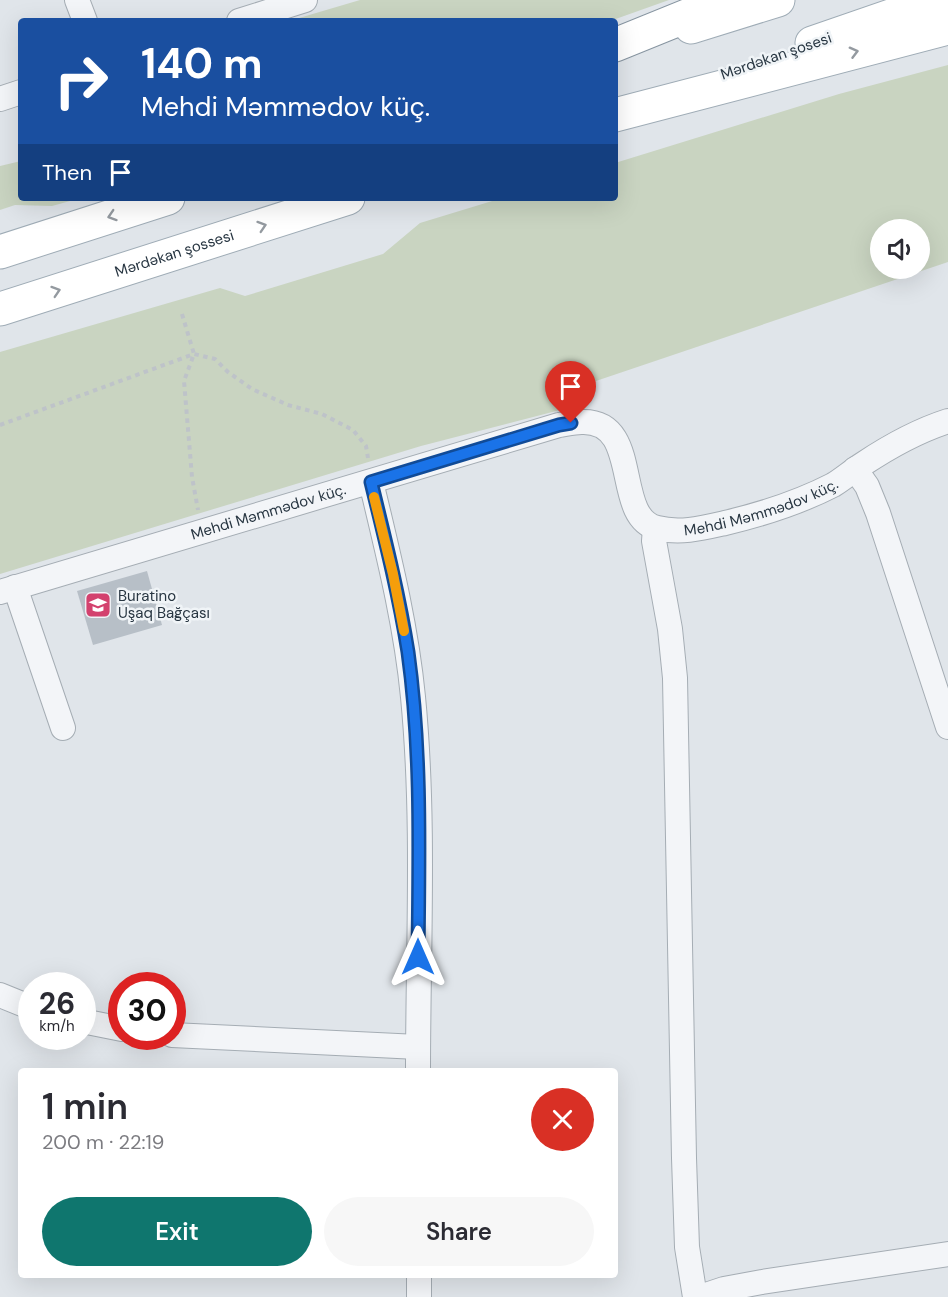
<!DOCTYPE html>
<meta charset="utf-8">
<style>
:root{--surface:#fff;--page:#f7f7f7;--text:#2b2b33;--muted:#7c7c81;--accent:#0f766e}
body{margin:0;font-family:"DM Sans",sans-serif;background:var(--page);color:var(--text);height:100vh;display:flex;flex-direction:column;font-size:22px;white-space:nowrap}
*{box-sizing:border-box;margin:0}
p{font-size:20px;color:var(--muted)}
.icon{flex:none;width:33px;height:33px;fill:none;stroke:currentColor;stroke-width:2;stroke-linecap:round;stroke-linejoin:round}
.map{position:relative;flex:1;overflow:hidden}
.details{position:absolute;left:18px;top:1068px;width:600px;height:210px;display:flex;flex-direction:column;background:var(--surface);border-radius:6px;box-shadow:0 6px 24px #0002}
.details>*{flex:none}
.guide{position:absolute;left:18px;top:18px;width:600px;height:183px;border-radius:6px;box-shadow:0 6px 24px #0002;background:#1a4fa0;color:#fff;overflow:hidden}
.tools{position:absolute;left:870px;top:219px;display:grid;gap:12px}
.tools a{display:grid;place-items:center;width:60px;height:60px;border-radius:50%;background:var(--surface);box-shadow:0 6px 24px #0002;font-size:30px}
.speed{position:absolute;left:18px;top:972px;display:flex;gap:12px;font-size:30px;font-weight:700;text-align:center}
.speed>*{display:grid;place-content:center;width:78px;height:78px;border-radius:50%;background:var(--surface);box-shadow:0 6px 24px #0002;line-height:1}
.speed small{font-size:15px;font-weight:400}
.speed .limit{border:9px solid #d22;background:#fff;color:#111}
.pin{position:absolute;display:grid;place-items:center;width:51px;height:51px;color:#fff;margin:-62px -26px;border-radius:50% 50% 50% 0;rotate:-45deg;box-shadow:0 0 6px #0007}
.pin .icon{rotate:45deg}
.me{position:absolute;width:66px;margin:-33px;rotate:0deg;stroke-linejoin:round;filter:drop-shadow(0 0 4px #0008)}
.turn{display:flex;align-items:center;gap:21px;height:126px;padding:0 24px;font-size:27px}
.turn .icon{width:78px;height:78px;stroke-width:2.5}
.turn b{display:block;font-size:42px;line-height:51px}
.then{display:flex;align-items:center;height:57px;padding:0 24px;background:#0003;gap:12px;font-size:22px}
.round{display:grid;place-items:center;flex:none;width:63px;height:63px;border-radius:32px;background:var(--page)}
.headline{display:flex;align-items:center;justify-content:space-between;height:102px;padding:0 24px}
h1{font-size:36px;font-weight:600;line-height:45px}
.primary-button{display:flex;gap:12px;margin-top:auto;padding:12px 24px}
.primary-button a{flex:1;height:69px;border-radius:36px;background:var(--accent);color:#fff;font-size:24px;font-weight:600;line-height:69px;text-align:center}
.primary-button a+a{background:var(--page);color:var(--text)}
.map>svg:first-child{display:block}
.green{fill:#c9d4c1;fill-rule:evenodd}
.building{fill:#b7bfc7}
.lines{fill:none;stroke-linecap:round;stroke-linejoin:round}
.minor-casing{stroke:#a5adb4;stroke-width:26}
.primary-casing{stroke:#9facb6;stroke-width:35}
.motorway-casing{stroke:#8795a1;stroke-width:35}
.path{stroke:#bec3c9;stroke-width:4;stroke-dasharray:4.5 4.5;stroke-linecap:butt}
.minor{stroke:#f3f5f8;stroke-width:24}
.primary{stroke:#fff;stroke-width:33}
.motorway{stroke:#fff;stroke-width:33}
.oneway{stroke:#949aa0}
.route-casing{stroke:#114b97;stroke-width:15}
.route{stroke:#1a73e8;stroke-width:10}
.slow{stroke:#f59e0b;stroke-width:10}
.labels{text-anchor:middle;stroke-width:5;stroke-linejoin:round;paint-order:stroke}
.street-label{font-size:15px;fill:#283642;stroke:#f0f4f7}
.poi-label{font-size:15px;fill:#283642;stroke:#f0f4f7;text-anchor:start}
</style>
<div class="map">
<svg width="948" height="1297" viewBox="0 0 948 1297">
<rect width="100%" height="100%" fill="#e0e5ea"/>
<!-- green -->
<path class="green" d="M360,0H669L610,21H289Z
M948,65V262L590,383L591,402L421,446L0,574V352L220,288L245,296L383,254L420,223L502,198H615V163L839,94ZM880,230H920V268H880Z
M21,161V198H81L52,206L15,205L0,210V166Z"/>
<!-- building -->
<path class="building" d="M147,571L162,625L93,645L77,591Z"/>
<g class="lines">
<defs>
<g id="minor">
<path d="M77,0L85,21"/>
<path d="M239,21L305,0"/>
<path d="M0,99L21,92"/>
<path d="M855,469L867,486L878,513L948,727"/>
<path d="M371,482C388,553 406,624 413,697C425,821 418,947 418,1071"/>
<path d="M655,528L654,541L670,629L675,678L684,1158L687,1247L695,1297"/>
<path d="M15,587L63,728"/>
<path id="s1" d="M0,592L559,425C566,424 574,422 582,422C643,420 612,517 657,528C680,534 703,528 725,523C763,514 798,503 833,485C843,479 852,471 863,464C890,446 917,431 948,421"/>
<path d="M0,995L32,1008"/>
<path d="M82,1021L122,1029"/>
<path d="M172,1035L418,1047"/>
<path d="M419,1275V1297"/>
<path d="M700,1297L724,1289L762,1282L948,1254"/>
</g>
<g id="primary">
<path d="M691,27L778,0"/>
<path d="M812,43L937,0"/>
<path d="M615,115L948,28"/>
<path d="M0,252L168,198"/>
<path id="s2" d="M0,309L348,198"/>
</g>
<path id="motorway" d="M615,45L726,0"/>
</defs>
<!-- minor casing -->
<use href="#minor" class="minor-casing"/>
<!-- primary casing -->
<use href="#primary" class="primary-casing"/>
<!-- motorway casing -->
<use href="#motorway" class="motorway-casing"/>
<!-- path -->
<path class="path" d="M182,314L194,354L184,381L192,477L198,510
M0,425L194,354L215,359L228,372L252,389L288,405L322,414L353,430L366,446L368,458"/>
<!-- minor -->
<use href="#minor" class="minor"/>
<!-- primary -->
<use href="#primary" class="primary"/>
<!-- motorway -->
<use href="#motorway" class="motorway"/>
</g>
<!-- one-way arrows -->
<defs><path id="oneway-chevron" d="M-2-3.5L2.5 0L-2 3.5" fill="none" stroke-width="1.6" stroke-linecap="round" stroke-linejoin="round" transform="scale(1.5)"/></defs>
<g class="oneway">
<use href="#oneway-chevron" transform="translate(854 52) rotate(-15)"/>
<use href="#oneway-chevron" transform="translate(112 216) rotate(162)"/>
<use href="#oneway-chevron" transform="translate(262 226) rotate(-18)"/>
<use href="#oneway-chevron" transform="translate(56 291) rotate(-18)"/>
</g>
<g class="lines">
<defs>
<path id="route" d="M418,957C419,855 422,753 408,652C399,595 385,539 371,482L559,425L571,423"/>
</defs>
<!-- route casing -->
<use href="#route" class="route-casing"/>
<!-- route -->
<use href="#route" class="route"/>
<!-- slow -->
<path class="slow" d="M374,497L393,574L404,631"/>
</g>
<!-- icons -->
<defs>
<symbol id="school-square" viewBox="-11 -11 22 22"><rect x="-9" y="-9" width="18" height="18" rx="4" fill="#d3416e" stroke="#f0f4f7"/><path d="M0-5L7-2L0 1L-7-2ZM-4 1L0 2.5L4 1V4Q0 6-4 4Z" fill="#fff"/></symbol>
</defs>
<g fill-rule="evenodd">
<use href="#school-square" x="83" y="590" width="30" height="30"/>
</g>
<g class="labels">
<!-- street labels -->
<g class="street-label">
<text transform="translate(776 56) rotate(-19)" y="5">Mərdəkan şosesi</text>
<text dy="5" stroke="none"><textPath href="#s2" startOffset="183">Mərdəkan şossesi</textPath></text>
<text dy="5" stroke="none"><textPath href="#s1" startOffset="856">Mehdi Məmmədov küç.</textPath></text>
<text dy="5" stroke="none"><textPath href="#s1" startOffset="280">Mehdi Məmmədov küç.</textPath></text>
</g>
<!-- poi labels -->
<g class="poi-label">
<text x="118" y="601">Buratino<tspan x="118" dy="17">Uşaq Bağçası</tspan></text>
</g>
</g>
</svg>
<div class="tools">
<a><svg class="icon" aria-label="sound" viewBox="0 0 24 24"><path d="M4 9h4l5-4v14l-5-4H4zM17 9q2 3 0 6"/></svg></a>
</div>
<div class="speed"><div>26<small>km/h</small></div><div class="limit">30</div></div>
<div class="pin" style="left:571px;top:423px;background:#d93025"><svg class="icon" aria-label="arrive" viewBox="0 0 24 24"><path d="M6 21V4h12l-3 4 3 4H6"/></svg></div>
<svg class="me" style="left:418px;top:957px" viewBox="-20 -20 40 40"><path d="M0-17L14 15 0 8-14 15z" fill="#1a73e8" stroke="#fff" stroke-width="4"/></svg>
<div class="guide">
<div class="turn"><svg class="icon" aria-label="right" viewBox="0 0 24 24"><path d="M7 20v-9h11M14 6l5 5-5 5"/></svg><div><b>140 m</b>Mehdi Məmmədov küç.</div></div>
<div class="then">Then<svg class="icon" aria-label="arrive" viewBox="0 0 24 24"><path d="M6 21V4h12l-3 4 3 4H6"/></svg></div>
</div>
<section class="details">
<div class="headline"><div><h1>1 min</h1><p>200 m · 22:19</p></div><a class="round" style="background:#d93025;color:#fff"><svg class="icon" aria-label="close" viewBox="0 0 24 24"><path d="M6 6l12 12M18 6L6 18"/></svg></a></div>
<div class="primary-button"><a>Exit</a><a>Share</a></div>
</section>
</div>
